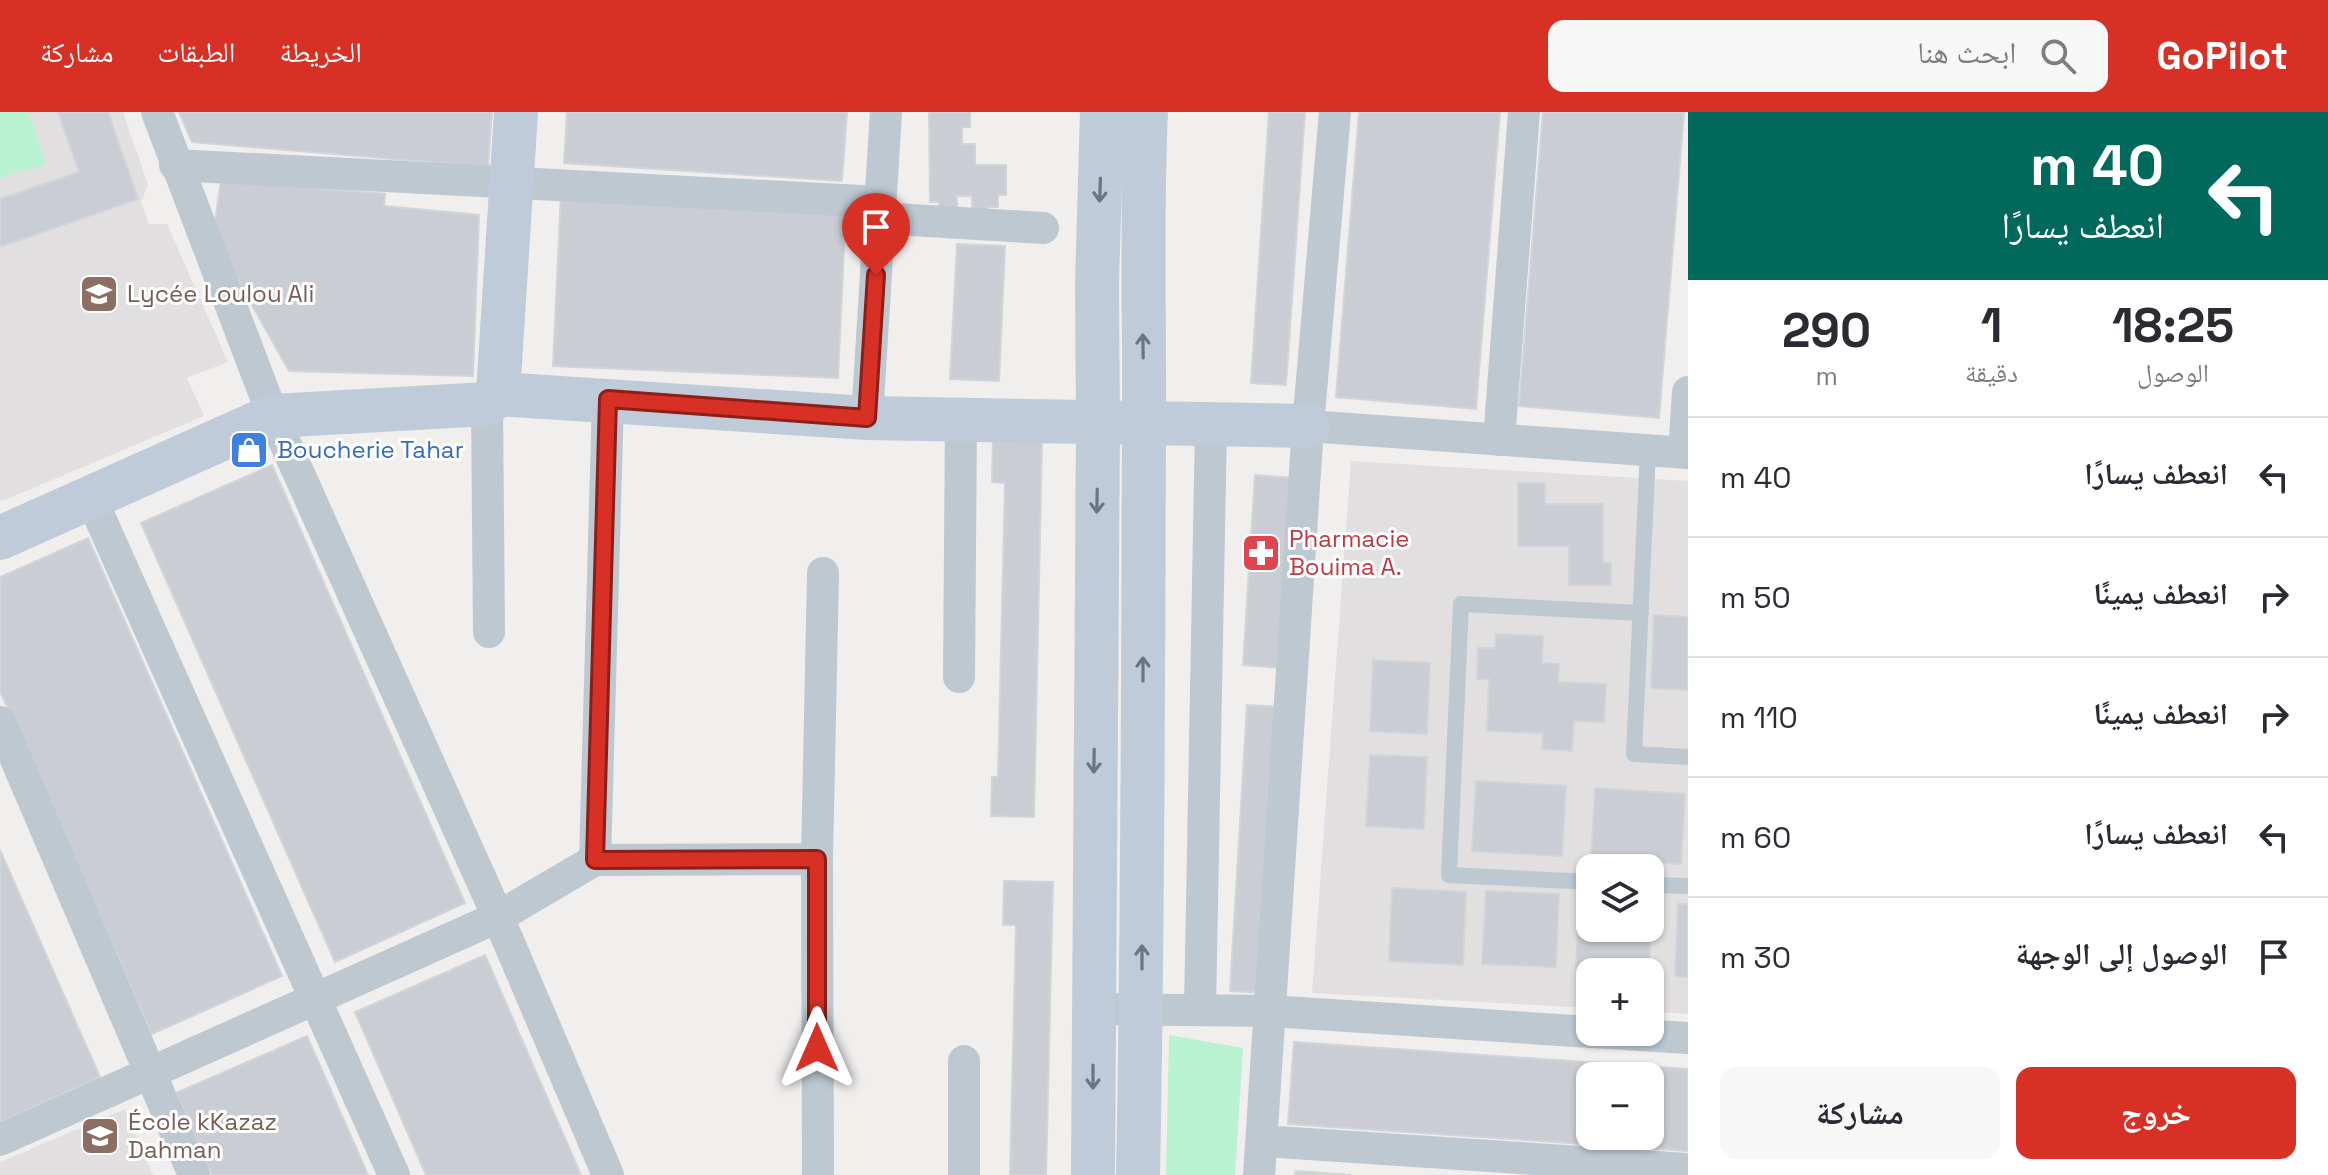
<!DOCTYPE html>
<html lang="ar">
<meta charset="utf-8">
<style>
:root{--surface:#fff;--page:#f7f7f7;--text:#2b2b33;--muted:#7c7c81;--line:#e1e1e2;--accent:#d93025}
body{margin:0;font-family:"Space Grotesk","Noto Naskh Arabic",sans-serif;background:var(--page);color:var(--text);direction:rtl;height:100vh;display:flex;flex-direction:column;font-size:30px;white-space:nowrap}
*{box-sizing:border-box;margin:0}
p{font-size:26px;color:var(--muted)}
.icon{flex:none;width:44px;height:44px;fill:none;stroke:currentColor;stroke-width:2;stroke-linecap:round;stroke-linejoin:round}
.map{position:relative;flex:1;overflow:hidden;direction:ltr}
.side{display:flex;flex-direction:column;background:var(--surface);width:640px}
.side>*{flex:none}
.guide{background:#00695c;color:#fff;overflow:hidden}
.buttons{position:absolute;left:1576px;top:742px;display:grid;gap:16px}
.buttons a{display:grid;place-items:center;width:88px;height:88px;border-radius:16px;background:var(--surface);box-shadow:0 2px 6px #0004;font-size:40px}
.pin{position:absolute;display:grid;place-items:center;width:68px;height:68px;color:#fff;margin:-82px -34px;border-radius:50% 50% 50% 0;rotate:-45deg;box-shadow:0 0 8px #0007}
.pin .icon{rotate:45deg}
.me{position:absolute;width:88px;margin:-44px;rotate:0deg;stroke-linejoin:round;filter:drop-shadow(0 0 6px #0008)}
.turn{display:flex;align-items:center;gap:28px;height:168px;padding:0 32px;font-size:36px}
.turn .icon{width:104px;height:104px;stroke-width:2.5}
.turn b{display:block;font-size:56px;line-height:68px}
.eta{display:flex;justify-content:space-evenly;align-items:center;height:136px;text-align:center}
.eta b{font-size:48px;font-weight:800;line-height:56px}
.cta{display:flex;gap:16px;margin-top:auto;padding:16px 32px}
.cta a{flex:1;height:92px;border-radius:16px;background:var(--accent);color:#fff;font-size:32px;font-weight:800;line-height:92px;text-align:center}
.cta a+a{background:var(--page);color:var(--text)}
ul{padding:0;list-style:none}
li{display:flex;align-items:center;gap:24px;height:120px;padding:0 32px;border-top:2px solid var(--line)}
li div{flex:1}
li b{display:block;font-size:30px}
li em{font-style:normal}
header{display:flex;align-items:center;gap:48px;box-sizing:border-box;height:112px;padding:0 40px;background:var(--accent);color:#fff}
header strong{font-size:38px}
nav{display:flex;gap:44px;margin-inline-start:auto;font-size:28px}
.search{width:560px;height:72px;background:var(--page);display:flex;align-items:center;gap:20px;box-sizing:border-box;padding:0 28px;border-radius:16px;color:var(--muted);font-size:30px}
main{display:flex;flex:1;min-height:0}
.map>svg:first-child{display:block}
.education{fill:#e2dfe0;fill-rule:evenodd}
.green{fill:#b9f2d0}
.building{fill:#cacdd3;stroke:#d1d4da;stroke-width:2;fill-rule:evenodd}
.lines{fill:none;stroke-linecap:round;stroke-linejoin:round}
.lane{stroke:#bdc8d1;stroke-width:16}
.street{stroke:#bdc8d1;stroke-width:32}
.secondary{stroke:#bfcbd9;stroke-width:44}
.oneway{stroke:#6a7682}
.route-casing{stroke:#8d1f18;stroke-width:20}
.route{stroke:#d93025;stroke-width:14}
.labels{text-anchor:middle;stroke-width:6;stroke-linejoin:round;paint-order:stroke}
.education-label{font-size:24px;fill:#785e54;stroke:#fff;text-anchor:start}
.shop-label{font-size:24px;fill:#366cbe;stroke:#fff;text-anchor:start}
.health-label{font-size:24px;fill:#be3a42;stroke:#fff;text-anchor:start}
</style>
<header>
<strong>GoPilot</strong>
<div class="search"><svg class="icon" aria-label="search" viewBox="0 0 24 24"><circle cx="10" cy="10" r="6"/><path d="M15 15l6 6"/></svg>ابحث هنا</div>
<nav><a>الخريطة</a><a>الطبقات</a><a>مشاركة</a></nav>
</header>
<main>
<section class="side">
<div class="guide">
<div class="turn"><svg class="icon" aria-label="left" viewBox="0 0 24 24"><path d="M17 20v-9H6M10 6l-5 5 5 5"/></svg><div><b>40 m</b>انعطف يسارًا</div></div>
</div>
<div class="eta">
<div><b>18:25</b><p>الوصول</p></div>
<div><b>1</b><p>دقيقة</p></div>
<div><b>290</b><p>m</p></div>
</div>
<ul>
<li><svg class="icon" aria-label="left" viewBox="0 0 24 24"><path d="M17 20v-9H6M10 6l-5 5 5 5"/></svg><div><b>انعطف يسارًا</b></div><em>40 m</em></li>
<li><svg class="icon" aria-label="right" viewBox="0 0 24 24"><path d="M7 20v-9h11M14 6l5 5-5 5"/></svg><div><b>انعطف يمينًا</b></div><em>50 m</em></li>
<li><svg class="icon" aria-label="right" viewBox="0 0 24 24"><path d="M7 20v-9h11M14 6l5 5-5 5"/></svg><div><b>انعطف يمينًا</b></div><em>110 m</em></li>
<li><svg class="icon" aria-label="left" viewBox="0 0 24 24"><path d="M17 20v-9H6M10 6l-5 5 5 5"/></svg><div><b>انعطف يسارًا</b></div><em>60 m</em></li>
<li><svg class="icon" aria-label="arrive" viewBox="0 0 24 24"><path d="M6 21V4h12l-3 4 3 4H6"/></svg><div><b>الوصول إلى الوجهة</b></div><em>30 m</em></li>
</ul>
<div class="cta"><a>خروج</a><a>مشاركة</a></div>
</section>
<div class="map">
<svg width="1688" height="1063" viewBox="0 0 1688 1063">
<rect width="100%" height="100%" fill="#f1eeee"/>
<!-- education -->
<path class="education" d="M0,0H123L148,73L141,90L149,112H167L228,250L187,266L204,304L0,390Z
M1351,349L1688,369V902L1650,900V860H1590V896L1312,881ZM1590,756H1650V816H1590Z
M125,997L153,1063H0V1050Z"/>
<!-- green -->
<path class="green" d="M0,0H29L46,52L0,66Z
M1169,923L1243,936L1235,1063H1166Z"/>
<!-- building -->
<path class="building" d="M58,0H108L138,87L0,135V87L79,60Z
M179,0H492L488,55L192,30Z
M567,0H847L842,69L564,51Z
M929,0H970V15H962V32H975V53H1006V83H998V95H987V105H972V84H957V99H939V90H930Z
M1269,0H1305L1286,273L1251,271Z
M1359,0H1500L1476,297L1336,285Z
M1543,0H1684L1659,306L1519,294Z
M221,68L385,82L384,94L479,103L473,264L289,259L213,124Z
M561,80L846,92L838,266L553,254Z
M957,132L1005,134L999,269L950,267Z
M993,327L1042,328L1034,705L991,704L992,665H998L1005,371L992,370Z
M272,353L465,791L335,850L141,411Z
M1255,363L1293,366L1281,556L1243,553Z
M1518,371H1545V392H1603V451H1611V473H1569V434H1518Z
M88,426L282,864L152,922L0,579V465Z
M1654,503L1688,505V578L1651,576Z
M1496,522L1543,524L1542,551L1559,552L1558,570L1606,572L1604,610L1574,609L1572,639L1542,637L1543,621L1487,619L1489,567H1477L1478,536H1495Z
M1373,548L1430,551L1427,622L1370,619Z
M1247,593L1284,595L1267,881L1230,879Z
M1370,643L1427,645L1424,717L1366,714Z
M1476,669L1566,674L1562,744L1472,739Z
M1595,676L1685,682L1681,752L1591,747Z
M0,738L100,965L0,1010Z
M1004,769L1053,770L1046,1063H1010L1016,813H1003Z
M1392,776L1466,780L1463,853L1389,849Z
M1486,779L1559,782L1556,855L1482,852Z
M1579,785H1590V816H1650V788H1653L1649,860L1576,857Z
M1678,792H1688V865L1675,864Z
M485,843L581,1063H426L355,900Z
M307,924L368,1063H212L176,981Z
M1294,930L1688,957V1039L1288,1012ZM1590,964H1650V1024H1590Z
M1296,1059L1351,1063H1295Z"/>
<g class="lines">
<!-- lane -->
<path class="lane" d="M1648,338L1634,642L1688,645
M1590,770L1449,763L1461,492L1641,501
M1650,773L1688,774"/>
<!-- street -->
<path class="street" d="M157,0L273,304L498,805L608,1063
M175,53L880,90
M879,106L1043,116
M487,292L489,520
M867,306L886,0
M1308,314L1688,341
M1499,328L1524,0
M1684,341L1688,280
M91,386L394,1063
M959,565L961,308
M0,610L194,1063
M595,748L608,287
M1093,897L1270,899L1590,920
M1200,898L1211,313
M1593,920L1688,926
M0,1028L498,805L595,748L817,747
M1262,1029L1688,1057
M818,1063L817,747L823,461
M964,1063V949
M1259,1063L1308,314L1335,0"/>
<!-- secondary -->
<path class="secondary" d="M498,282L516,0
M0,426L273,304L487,292L498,282L867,306L1308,314
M1093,1063L1098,311L1097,172L1102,0
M1138,1063C1143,815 1143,568 1144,320C1145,213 1141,107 1146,0"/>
</g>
<!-- one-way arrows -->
<defs><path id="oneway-shaft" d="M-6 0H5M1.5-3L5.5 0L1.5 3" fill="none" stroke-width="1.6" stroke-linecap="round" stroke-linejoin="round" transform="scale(2)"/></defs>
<g class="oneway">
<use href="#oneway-shaft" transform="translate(1100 78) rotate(92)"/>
<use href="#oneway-shaft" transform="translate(1143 234) rotate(-91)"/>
<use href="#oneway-shaft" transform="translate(1097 389) rotate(91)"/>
<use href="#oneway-shaft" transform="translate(1143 557) rotate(-90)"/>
<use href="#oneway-shaft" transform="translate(1094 649) rotate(91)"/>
<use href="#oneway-shaft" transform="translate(1142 845) rotate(-90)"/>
<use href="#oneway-shaft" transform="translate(1093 965) rotate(90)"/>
</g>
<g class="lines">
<defs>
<path id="route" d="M817,936V747L595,748L608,287L867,306L876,163"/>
</defs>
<!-- route casing -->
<use href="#route" class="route-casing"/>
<!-- route -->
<use href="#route" class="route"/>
</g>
<!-- icons -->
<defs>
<symbol id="school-square" viewBox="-11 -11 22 22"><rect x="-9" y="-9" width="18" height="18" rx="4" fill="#8d6e63" stroke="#fff"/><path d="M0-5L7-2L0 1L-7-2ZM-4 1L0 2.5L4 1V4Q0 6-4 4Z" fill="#fff"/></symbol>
<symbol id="shop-square" viewBox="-11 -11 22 22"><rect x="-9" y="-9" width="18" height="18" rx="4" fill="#3f7fe0" stroke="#fff"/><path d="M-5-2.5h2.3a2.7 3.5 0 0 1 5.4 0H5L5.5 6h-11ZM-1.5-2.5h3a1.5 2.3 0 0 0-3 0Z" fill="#fff"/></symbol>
<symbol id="pharmacy-square" viewBox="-11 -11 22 22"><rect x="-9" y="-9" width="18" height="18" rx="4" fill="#e0444e" stroke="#fff"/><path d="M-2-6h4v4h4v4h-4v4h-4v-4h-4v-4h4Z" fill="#fff"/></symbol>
</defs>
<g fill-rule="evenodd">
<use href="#school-square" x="77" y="160" width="44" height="44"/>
<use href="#shop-square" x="227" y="316" width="44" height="44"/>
<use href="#pharmacy-square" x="1239" y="419" width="44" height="44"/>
<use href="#school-square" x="78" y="1002" width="44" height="44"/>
</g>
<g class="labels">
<!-- education labels -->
<g class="education-label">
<text x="127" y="190">Lycée Loulou Ali</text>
<text x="128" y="1018">École kKazaz<tspan x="128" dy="28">Dahman</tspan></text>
</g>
<!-- shop labels -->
<g class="shop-label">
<text x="277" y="346">Boucherie Tahar</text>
</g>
<!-- health labels -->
<g class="health-label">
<text x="1289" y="435">Pharmacie<tspan x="1289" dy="28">Bouima A.</tspan></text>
</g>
</g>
</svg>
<div class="buttons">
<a><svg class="icon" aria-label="layers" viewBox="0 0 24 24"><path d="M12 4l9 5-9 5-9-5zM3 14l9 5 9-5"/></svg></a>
<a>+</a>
<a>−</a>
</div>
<div class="pin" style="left:876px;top:163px;background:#d93025"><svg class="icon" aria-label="arrive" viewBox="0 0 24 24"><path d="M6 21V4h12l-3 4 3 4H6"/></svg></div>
<svg class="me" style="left:817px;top:936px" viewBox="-20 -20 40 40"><path d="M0-17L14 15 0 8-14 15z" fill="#d93025" stroke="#fff" stroke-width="4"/></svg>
</div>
</main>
